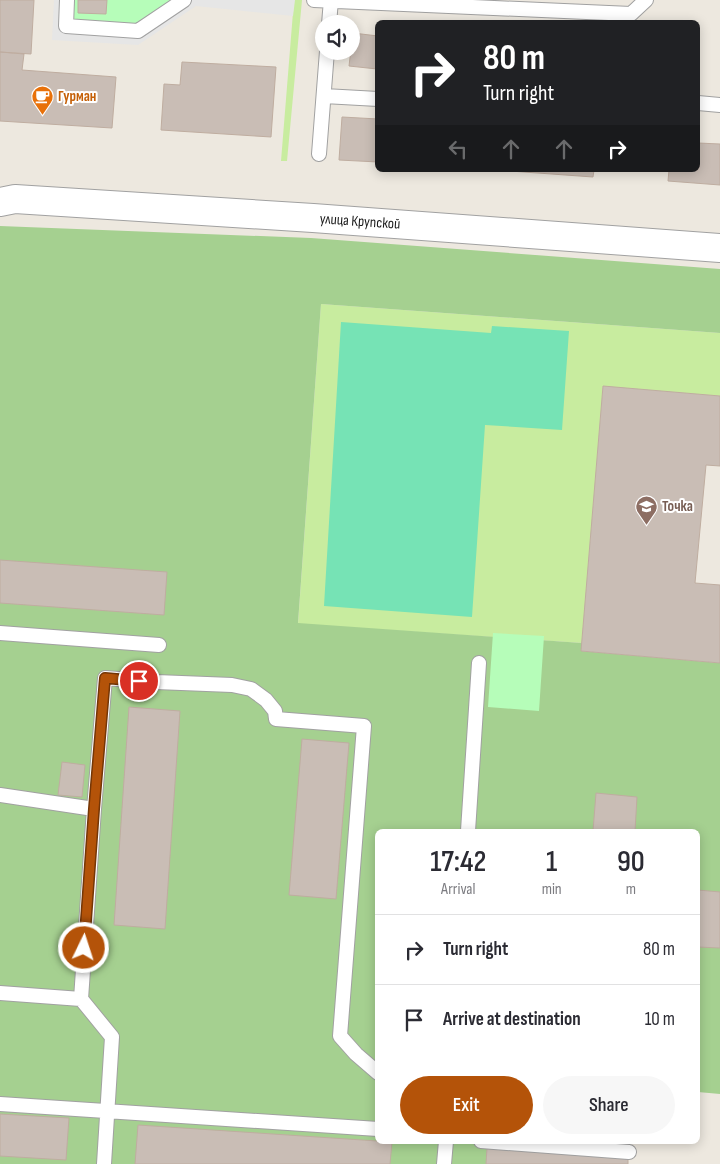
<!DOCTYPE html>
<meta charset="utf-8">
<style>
:root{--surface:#fff;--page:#f7f7f7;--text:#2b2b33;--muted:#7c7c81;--line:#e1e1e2;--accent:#b45309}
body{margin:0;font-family:"Sofia Sans Condensed",sans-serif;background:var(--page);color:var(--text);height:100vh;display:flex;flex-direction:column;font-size:19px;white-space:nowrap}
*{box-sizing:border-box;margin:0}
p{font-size:16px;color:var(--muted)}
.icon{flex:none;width:28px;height:28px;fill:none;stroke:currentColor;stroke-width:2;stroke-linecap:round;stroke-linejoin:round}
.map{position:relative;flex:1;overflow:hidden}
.panel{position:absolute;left:375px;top:829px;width:325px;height:315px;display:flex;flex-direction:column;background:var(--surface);border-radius:8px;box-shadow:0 2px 12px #0003}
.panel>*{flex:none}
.top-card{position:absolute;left:375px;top:20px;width:325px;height:152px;border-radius:8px;box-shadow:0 2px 12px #0003;background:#202124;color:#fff;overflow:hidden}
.fabs{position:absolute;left:315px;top:15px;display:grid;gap:10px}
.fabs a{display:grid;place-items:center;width:45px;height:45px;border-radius:50%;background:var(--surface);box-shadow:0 2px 12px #0003;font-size:25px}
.pin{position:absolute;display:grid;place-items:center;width:42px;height:42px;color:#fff;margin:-21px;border:2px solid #fff;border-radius:50%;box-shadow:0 1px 5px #0007}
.me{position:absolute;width:55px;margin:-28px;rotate:4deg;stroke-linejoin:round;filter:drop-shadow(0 0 4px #0008)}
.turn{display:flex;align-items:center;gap:18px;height:105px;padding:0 25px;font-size:22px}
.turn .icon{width:65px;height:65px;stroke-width:2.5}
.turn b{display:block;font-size:35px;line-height:42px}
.lanes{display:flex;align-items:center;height:48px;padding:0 25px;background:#0003;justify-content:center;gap:25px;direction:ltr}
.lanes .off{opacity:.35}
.eta{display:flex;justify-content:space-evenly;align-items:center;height:85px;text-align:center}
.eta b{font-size:30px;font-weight:600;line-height:35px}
.primary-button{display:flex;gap:10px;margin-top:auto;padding:10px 25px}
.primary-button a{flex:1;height:58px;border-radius:30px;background:var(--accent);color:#fff;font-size:20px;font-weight:600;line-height:58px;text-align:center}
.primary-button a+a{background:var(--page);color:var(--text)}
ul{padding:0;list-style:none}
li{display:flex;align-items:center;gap:15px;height:70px;padding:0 25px;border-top:1px solid var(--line)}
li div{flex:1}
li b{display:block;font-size:19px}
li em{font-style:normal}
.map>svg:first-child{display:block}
.grass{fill:#c8ec9f}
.forest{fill:#a5d090}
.park{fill:#b6fdb9}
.pitch{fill:#76e3b5}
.parking{fill:#e6e6e6}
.building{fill:#c9bdb5;stroke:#bfada0}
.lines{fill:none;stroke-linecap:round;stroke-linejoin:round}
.lane-casing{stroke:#a1a1a1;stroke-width:16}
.street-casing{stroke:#a1a1a1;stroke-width:30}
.lane{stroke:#fff;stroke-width:14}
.street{stroke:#fff;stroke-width:28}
.route-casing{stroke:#753606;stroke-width:12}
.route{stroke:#b45309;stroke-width:9}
.labels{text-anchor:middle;stroke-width:4;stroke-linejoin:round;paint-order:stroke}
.food-label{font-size:15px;font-weight:bold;fill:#c56008;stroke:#fff;text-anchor:start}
.street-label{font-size:15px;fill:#1a1a1a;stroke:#fff}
.education-label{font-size:15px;font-weight:bold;fill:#785e54;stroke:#fff;text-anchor:start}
</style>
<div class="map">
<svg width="720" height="1164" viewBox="0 0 720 1164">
<rect width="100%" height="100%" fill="#ede8df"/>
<!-- grass -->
<path class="grass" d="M294,0H302L287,161H281Z
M321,304L720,333V396L603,387L582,643L298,624Z"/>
<!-- forest -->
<path class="forest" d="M0,226L311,238L720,269V333L321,304L298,623L582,643V651L720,663V1094L698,1092V831H378V1141H493L491,1164H0Z"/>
<!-- park -->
<path class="park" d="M67,0H177L138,31L66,26Z
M493,633L544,636L539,711L488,707Z"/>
<!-- pitch -->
<path class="pitch" d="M341,322L491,333L492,326L569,331L562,430L485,425L472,617L324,606Z"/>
<!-- parking -->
<path class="parking" d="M54,0H67L66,26L138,31L177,0H295L293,16L196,6L138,45L52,40Z"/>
<!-- building -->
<path class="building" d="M0,0H34L31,54L0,52Z
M78,0H107L106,14L78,13Z
M353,33L378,36L377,69L349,66Z
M0,52L24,54L22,70L116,77L112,128L0,121Z
M182,62L276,67L271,137L161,130L164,84L180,85Z
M342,117L378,119V162L339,160Z
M698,143L720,144V185L668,181L669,170H698Z
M496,170H594L593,177Z
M603,386L720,396V466L706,465L695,583L720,585V663L581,651Z
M0,560L167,572L164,615L0,603Z
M129,707L180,711L165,929L114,925Z
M302,739L349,743L336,899L289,895Z
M62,762L85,765L82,797L58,795Z
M596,793L637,797L635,831H593Z
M698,890L720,892V948L698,947Z
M0,1114L69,1118L66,1160L0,1156Z
M138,1125L392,1142L390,1164H135Z
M487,1148L628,1159V1164H486Z"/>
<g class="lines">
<defs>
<path id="lane" d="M67,0L66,26L138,31L184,0
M314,0L631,14L646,0
M329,24L331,0
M324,96L378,99
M698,103L720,105
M319,154L327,51
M0,633L159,645
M0,795L94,809
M468,831L479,663
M0,993L81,999
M0,1104L378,1129
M481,1141L629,1152
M104,1164L112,1037L81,999L94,809L105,678L156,682L232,685L251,689L266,700L275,711L276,719L364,726L340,1036L356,1054L378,1073
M444,1164L446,1141"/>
<path id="street" d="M0,202L15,199L313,218L720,248"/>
</defs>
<!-- lane casing -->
<use href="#lane" class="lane-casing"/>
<!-- street casing -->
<use href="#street" class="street-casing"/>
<!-- lane -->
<use href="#lane" class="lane"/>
<!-- street -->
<use href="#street" class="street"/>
</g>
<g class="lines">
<defs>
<path id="route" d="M84,948L94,809L105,678L139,681"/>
</defs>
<!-- route casing -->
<use href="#route" class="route-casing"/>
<!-- route -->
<use href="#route" class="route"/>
</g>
<!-- icons -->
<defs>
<symbol id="cafe-pin" viewBox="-11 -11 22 30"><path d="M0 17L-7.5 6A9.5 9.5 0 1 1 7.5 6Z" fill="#e8710a" stroke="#fff"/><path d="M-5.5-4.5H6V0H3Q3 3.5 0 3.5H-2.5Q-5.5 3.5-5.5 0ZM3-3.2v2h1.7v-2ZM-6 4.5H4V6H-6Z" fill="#fff"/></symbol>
<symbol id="school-pin" viewBox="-11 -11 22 30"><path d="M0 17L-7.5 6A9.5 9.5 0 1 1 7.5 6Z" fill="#8d6e63" stroke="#fff"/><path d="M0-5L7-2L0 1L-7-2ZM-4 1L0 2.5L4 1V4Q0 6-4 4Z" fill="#fff"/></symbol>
</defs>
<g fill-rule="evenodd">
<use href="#cafe-pin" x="30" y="84" width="25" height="34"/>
<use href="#school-pin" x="634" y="494" width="25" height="34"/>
</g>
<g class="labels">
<!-- food labels -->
<g class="food-label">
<text x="58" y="101">Гурман</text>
</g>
<!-- street labels -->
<g class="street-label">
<text transform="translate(360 221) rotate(4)" y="5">улица Крупской</text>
</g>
<!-- education labels -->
<g class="education-label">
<text x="662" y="511">Точка</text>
</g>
</g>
</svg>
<div class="fabs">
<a><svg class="icon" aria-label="sound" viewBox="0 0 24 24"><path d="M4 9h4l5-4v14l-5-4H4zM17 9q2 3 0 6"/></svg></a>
</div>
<div class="pin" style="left:139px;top:681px;background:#d93025"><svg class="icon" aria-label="arrive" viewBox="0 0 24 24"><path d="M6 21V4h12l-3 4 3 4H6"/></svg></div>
<svg class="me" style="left:84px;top:948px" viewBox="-20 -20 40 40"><circle r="17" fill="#b45309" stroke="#fff" stroke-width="3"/><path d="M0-11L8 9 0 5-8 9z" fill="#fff"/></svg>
<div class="top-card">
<div class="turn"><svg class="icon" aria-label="right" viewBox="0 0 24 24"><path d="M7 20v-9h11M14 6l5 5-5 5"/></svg><div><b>80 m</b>Turn right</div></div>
<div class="lanes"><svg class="icon off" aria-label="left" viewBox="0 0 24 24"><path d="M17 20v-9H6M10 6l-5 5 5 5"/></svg><svg class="icon off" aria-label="ahead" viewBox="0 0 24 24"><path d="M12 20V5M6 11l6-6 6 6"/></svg><svg class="icon off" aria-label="ahead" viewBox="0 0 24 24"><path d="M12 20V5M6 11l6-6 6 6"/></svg><svg class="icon" aria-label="right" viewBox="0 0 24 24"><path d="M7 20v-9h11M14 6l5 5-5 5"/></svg></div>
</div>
<section class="panel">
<div class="eta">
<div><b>17:42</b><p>Arrival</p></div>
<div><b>1</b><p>min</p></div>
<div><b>90</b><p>m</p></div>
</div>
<ul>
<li><svg class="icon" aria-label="right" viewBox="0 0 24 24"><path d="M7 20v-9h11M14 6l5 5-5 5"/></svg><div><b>Turn right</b></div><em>80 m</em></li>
<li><svg class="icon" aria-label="arrive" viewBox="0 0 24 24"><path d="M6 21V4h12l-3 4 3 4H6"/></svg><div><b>Arrive at destination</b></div><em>10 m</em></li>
</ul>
<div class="primary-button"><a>Exit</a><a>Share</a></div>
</section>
</div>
